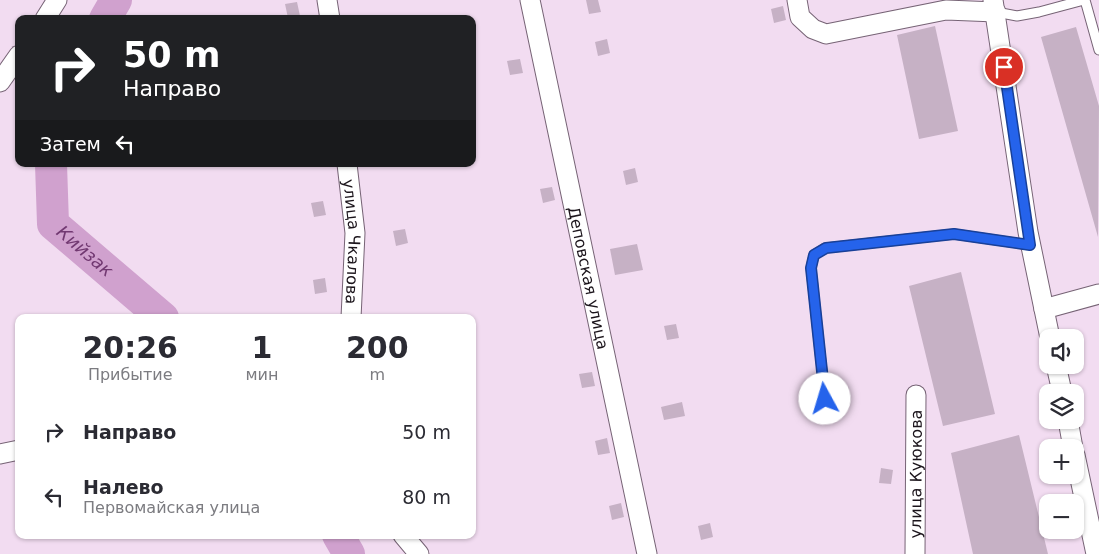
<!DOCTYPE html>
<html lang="ru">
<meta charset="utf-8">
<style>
:root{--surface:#fff;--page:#f7f7f7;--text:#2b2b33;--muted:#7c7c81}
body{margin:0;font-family:"DejaVu Sans",sans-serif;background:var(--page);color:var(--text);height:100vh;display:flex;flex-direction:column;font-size:19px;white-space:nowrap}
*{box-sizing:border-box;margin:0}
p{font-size:16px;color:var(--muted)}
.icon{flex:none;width:28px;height:28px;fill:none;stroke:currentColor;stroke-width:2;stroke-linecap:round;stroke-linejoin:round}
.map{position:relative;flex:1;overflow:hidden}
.side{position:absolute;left:15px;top:314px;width:461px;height:225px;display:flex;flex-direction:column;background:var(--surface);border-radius:10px;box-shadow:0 1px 4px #0004}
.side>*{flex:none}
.top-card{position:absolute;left:15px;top:15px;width:461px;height:152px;border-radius:10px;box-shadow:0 1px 4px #0004;background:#202124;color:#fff;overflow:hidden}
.buttons{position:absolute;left:1039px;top:329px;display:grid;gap:10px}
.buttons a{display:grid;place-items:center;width:45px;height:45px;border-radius:10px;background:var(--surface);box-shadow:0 1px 4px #0004;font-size:25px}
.pin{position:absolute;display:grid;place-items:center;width:42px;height:42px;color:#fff;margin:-21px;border:2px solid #fff;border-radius:50%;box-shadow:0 1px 5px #0007}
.me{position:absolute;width:55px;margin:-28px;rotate:354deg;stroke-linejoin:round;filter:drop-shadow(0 0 4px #0008)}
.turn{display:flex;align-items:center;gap:18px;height:105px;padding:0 25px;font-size:22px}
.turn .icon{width:65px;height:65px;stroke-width:2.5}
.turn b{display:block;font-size:35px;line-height:42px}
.then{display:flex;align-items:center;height:48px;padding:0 25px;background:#0003;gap:10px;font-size:19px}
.eta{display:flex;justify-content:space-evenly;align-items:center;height:85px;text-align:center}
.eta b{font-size:30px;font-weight:700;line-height:35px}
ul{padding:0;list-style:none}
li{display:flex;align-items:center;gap:15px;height:65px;padding:0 25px}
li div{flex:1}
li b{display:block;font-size:19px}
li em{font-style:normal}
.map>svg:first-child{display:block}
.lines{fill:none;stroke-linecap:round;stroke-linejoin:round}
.river{stroke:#d0a1ce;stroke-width:32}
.building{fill:#c6b1c5}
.service-casing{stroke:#766375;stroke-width:11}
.minor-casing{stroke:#766375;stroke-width:21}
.service{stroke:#fff;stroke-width:9}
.minor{stroke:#fff;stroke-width:19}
.route-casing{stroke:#184099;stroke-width:12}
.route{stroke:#2563eb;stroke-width:9}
.labels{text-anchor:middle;stroke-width:5;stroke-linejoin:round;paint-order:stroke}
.street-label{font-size:16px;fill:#1b141b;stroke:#f2dcf1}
.water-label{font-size:18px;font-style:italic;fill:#723972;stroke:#f2dcf1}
</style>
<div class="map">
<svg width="1099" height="554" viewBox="0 0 1099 554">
<rect width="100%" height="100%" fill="#f2dcf1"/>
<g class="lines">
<!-- river -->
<g class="river">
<path d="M105,19L116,0"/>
<path id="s1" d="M51,164L53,224L163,318"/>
<path d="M338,535L349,554"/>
</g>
</g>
<!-- building -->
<path class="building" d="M586,0H598L601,12L589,14Z
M297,2L300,16L288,18L285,4Z
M783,6L786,20L774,23L771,9Z
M935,26L958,131L919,139L897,35Z
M1076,27L1099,106L1098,237L1041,37Z
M607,39L610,53L598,56L595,42Z
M520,59L523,73L510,75L507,61Z
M635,168L638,182L626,185L623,171Z
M552,187L555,200L543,203L540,189Z
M323,201L326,215L314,217L311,203Z
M405,229L408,243L396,246L393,231Z
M637,244L643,270L615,275L610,249Z
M961,272L995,414L943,426L909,286Z
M325,278L327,292L315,294L313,280Z
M676,324L679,338L667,340L664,326Z
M592,372L595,386L582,388L579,374Z
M682,402L685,416L664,420L661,407Z
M1019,435L1048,554H973L951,453Z
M607,438L610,453L598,455L595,441Z
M881,468L893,470L891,484L879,483Z
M621,503L624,517L612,520L609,506Z
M710,523L713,537L701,540L698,526Z"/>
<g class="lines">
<defs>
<path id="service" d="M1085,0L1099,50
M996,12L1017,16L1039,12L1084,0
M825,399L811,268L814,255L825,248L954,234L1030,245"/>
<g id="minor">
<path d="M327,0L330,19"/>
<path id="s2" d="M530,0L647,554"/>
<path d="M797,0L800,17L813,29L826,34L946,10L996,12"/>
<path d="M993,0L1028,232L1050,338"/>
<path d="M45,19L57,0"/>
<path d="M0,82L19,55"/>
<path id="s3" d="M347,164L355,233L351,318"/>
<path d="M1044,309L1099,294"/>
<path d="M1056,365L1062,392"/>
<path d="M1068,420L1073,448"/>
<path d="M0,454L19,450"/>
<path d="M1075,455L1096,554"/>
<path d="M403,535L419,554"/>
<path id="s4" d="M915,554L916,395"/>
</g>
</defs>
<!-- service casing -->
<use href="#service" class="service-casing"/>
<!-- minor casing -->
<use href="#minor" class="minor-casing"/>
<!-- service -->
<use href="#service" class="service"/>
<!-- minor -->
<use href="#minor" class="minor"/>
</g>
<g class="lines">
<defs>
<path id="route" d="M825,399L811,268L814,255L826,248L954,234L1030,245L1004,67"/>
</defs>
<!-- route casing -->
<use href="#route" class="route-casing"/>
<!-- route -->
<use href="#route" class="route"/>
</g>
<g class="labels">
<!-- street labels -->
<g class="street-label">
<text dy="6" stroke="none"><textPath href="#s3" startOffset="78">улица Чкалова</textPath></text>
<text dy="6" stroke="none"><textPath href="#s2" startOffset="284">Деповская улица</textPath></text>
<text dy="6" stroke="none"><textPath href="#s4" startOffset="80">улица Куюкова</textPath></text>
</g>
<!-- water labels -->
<g class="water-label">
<text dy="6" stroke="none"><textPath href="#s1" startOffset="102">Кийзак</textPath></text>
</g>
</g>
</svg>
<div class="buttons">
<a><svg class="icon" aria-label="sound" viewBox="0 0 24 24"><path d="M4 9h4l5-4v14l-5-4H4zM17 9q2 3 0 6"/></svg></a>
<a><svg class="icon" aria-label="layers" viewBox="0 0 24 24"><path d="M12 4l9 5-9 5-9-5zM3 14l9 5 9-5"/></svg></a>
<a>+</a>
<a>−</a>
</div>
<div class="pin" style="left:1004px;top:67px;background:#d93025"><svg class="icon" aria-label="arrive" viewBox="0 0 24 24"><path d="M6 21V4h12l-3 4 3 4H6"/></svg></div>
<svg class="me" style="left:825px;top:399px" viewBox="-20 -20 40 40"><circle r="19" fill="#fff"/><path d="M0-13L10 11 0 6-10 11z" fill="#2563eb"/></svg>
<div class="top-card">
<div class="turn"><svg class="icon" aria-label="right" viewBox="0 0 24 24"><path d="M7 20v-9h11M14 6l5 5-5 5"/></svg><div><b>50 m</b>Направо</div></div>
<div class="then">Затем<svg class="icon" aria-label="left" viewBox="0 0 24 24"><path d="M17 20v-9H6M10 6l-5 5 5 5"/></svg></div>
</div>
<section class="side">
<div class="eta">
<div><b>20:26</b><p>Прибытие</p></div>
<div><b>1</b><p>мин</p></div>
<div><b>200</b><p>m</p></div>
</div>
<ul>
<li><svg class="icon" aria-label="right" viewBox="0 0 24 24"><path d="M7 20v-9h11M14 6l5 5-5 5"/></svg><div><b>Направо</b></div><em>50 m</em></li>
<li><svg class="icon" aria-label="left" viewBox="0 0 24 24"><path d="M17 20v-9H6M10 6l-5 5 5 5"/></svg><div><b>Налево</b><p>Первомайская улица</p></div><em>80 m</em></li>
</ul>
</section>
</div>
